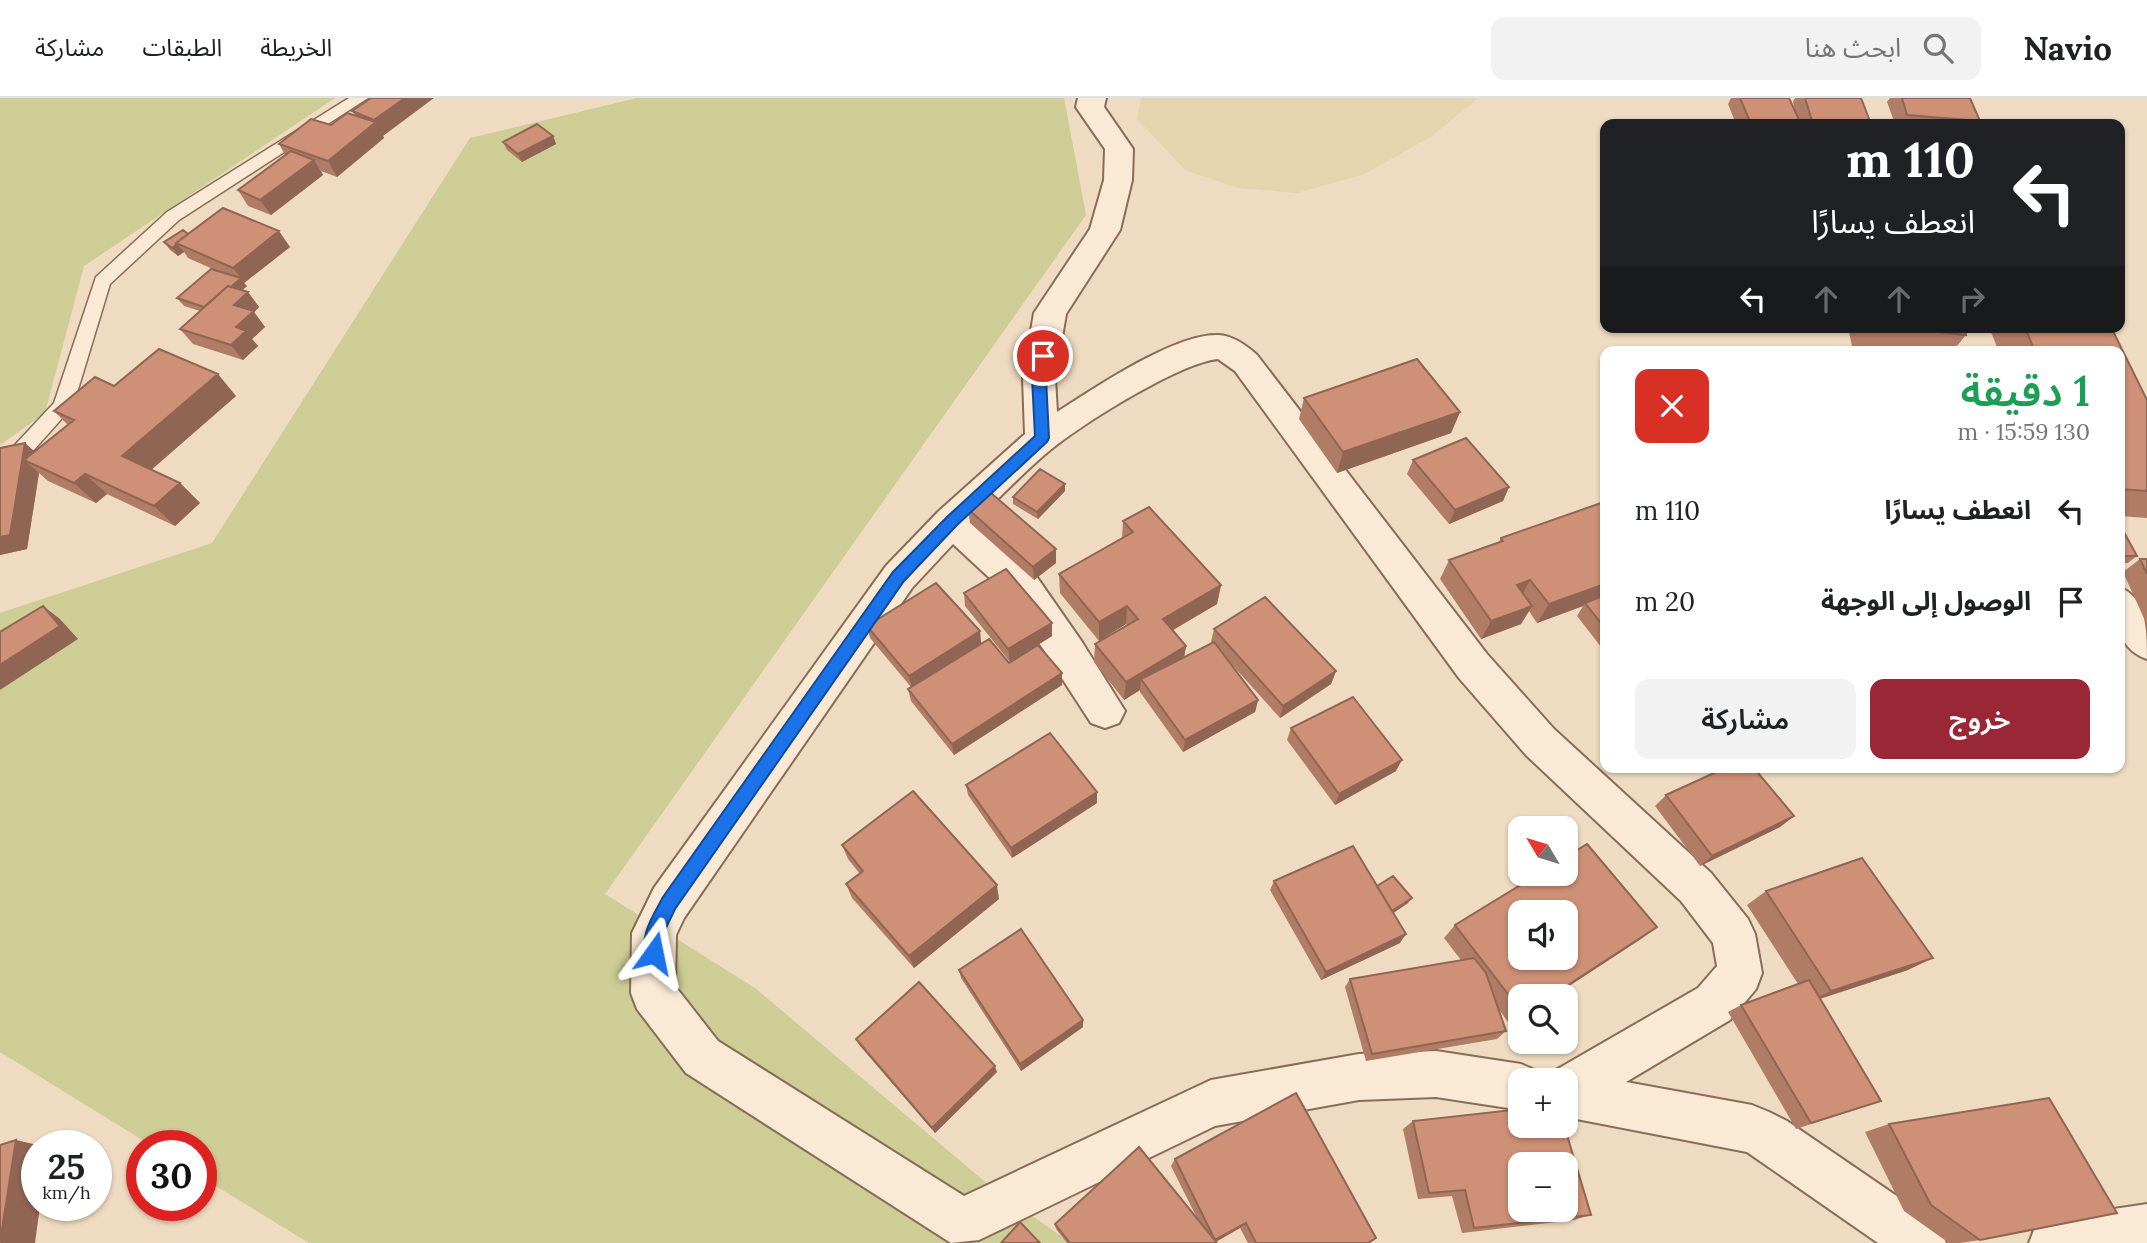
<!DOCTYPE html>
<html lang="ar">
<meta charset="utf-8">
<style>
:root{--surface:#fff;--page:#f2f2f2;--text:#202124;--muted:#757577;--line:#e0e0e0;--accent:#992736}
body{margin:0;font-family:Lora,"Noto Sans Arabic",serif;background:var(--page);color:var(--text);direction:rtl;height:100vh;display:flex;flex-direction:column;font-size:26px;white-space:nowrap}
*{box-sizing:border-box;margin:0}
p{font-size:23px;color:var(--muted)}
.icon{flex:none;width:38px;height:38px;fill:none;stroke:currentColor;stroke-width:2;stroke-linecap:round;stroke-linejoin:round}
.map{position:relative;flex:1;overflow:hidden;direction:ltr}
.panel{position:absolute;left:1600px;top:248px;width:525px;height:427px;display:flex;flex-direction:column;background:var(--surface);border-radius:14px;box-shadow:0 2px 5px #0004;direction:rtl}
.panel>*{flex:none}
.guide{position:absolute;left:1600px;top:21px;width:525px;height:214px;border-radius:14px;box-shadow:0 2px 5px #0004;direction:rtl;background:#202124;color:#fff;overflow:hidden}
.needle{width:46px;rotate:308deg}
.controls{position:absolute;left:1508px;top:718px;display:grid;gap:14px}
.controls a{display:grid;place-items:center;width:70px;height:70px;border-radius:14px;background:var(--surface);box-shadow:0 2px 5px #0004;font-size:35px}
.speed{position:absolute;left:21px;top:1032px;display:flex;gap:14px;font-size:35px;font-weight:700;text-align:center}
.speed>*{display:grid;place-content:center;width:91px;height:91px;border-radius:50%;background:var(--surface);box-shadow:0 2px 5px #0004;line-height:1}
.speed small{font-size:18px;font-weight:400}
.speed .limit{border:10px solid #d22;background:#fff;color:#111}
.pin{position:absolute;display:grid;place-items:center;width:60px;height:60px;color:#fff;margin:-30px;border:4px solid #fff;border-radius:50%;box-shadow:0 2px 7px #0007}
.me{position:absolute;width:77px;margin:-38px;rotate:12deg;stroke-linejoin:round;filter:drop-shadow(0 0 5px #0008)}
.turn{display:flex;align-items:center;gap:24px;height:147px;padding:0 35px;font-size:32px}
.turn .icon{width:91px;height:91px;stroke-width:2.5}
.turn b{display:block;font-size:49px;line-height:60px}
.lanes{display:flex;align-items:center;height:66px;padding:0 35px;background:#0003;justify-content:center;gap:35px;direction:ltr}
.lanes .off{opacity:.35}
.round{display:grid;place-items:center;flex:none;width:74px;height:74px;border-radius:14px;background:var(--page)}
.overview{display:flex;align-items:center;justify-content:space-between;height:119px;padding:0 35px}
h1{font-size:42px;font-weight:600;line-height:52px;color:#1e9e55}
.action{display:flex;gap:14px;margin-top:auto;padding:14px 35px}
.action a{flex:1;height:80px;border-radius:14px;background:var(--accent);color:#fff;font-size:28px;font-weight:600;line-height:80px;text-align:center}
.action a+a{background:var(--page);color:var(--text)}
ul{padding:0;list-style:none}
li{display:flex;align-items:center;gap:21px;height:91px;padding:0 35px}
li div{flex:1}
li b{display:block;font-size:26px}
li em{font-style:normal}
header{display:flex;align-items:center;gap:42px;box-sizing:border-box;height:98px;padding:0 35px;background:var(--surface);border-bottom:2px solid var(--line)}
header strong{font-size:33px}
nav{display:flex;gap:38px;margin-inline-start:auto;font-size:24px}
.search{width:490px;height:63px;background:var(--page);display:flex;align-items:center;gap:18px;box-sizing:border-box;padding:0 24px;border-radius:14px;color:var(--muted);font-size:26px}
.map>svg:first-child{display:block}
.farmland{fill:#e5d5ae}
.green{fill:#cdcd95}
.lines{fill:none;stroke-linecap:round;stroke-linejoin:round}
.lane-casing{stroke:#896c58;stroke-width:3}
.street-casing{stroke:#896c58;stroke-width:4}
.lane{fill:#faead5;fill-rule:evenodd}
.street{fill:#faead5;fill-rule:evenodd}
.wall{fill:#b17c65}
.shaded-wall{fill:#906553}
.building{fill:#ce9076;stroke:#906553;stroke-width:2;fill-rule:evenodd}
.route{fill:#1a73e8;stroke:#114b97;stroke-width:2}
</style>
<header>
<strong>Navio</strong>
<div class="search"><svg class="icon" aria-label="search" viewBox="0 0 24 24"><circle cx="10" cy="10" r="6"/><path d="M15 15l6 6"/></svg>ابحث هنا</div>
<nav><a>الخريطة</a><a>الطبقات</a><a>مشاركة</a></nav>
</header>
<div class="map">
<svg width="2147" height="1145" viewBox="0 0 2147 1145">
<rect width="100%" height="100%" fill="#efdbc1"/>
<!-- farmland -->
<path class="farmland" d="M1141,0H1478L1432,38L1365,76L1297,95L1237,90L1185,72L1137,21Z"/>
<!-- green -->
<path class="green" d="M0,0H335L84,168L45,315L0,347Z
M637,0H1064L1086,117L605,796L755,890L996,1093L1071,1145H309L201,1079V1048H152L0,954V515L212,445L470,40Z"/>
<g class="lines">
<defs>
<path id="lane" d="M349,0H368L179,122L110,186L73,308L7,382L0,384V363L54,305L96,179L167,114Z"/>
<path id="street" d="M1078,0H1106L1104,9L1133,51L1132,82L1120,132L1066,216L1055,280L1057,314C1095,290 1175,235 1219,237C1234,238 1247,248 1257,257L1487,556L1554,631L1711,775L1748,821L1755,836L1762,875L1756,891L1730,922L1626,984L1752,1007L1769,1014L1787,1023L1939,1127L1946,1145H1878L1747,1054L1566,1019V982H1547L1549,976L1698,890L1717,868L1713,845L1681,803L1526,657L1459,580L1235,273L1218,261C1179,265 1086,324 1054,349C1026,371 1001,399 975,423L1034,475L1082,544L1125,613L1119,625L1105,630L1091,625L1008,497L953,446L912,490L684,820L676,837L675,888L718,943L964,1098L1211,982L1359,956L1436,953L1521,966L1537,973L1541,982H1521V1012L1436,999L1359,1002L1215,1028L979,1142L951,1145L686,975L637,911L631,895L632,835L654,790L886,468L939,413L1025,336L1023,280L1034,215L1090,131L1104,82L1105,51L1076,9Z
M2119,489C2147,500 2147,531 2147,561C2113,549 2119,519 2119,489Z
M2147,1106V1145H2029L2036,1127L2054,1120Z"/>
</defs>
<!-- lane casing -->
<use href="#lane" class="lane-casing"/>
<!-- street casing -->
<use href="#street" class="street-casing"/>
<!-- lane -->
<use href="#lane" class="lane"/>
<!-- street -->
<use href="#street" class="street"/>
</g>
<!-- wall -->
<path class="wall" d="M371,0L384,40L337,79L321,73L323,77L271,117L248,108L238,92L285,57L279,46L331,27L355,17L352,13Z
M1731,0H1788L1796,17L1793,4L1795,0H1861L1871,26H1736L1728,6Z
M1890,0H1970L1980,23L1978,26H1895L1887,4Z
M553,38L556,46L522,64L507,52L503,44Z
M188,136L290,149L244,185L247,188L242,192L248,194L259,209L254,214L265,229L252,241L258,248L243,262L193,246L180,231L200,213L184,208L177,200L215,172L188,160L184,154L178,158L170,152L164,144Z
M1848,229H1964L1966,237L1952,254H1905L1852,248Z
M1989,229H2111L2147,302V420L2119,418V254H1999Z
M114,288L236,298L151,372L180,385L200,405L175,428L107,396L96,405L48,383L39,375L27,451L0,457V350L35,354L68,327L54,313Z
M1304,300L1460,314L1451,335L1337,375L1299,321Z
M1413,362L1509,389L1503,403L1449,426L1407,376Z
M1065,386V393L1038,421L1013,406V399Z
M1605,405V554L1577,518L1583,508L1537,525L1529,513L1521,526L1481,541L1440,481L1449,462L1499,444L1501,440Z
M968,411L1056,451V465L1034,482L970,425Z
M1123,423L1221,487L1217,506L1173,532L1186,548L1184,559L1212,545L1211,544L1214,531L1336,573L1331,586L1280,620L1226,560L1258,602L1255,614L1183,654L1140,594V592L1124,602L1094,564L1095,546L1127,527L1126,526L1099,543L1060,495L1059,476L1122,440Z
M2119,425L2137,458L2128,465H2119Z
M2140,461H2147V527L2123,474Z
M964,495L1052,538L1038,547L1062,575V587L954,657L911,603L908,591L911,589L870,540L867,528L980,533L981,546L1009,565L1032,550L1010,564L965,508Z
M1291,630L1396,673L1335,707L1287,642Z
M966,687L1097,705L1012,760L968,697Z
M1666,697L1794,718L1780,729L1700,768L1655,708Z
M842,747L999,801L914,870L852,800L846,786L860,776L848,761Z
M1274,783L1377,788L1408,805L1393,815L1400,845L1321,882L1270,792Z
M1766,793L1908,872L1820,901L1881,1003L1796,1031L1728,914L1741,907L1798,886L1747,807Z
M1455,827L1641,841L1521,898V920L1510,927L1498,910L1506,933L1497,941L1366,963L1345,889L1350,881L1461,862L1444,840Z
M959,872L1083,922V929L1021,973L961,880Z
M856,941L997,974L935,1035L860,948Z
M1413,1023L1591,1117L1574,1122L1462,1135L1452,1098L1418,1101L1403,1031Z
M1889,1026L1980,1142L1960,1145H1949L1904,1113L1865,1034Z
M1175,1061L1368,1145H1248L1240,1130L1216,1144L1217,1145H1067L1056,1131L1055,1126L1198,1122L1171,1068Z"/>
<!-- shaded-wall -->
<path class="shaded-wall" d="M405,0H434L383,38L384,40L337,79L328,63L376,24L374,22Z
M553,38L556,46L522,64L518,56Z
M314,62L323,77L271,117L260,102Z
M279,133L290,149L244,185L247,188L214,218L208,210L241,180L233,170Z
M177,146L184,154L178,158L172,150Z
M248,194L259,209L254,214L265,229L252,241L258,248L243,262L231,247L236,229L234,207Z
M218,276L236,298L143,379L122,358Z
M1460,314L1451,335L1337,375L1343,354Z
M25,345L41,359L24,362L39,375L27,451L0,457V439Z
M85,376L107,396L96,405L74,385Z
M180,385L200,405L175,428L154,408Z
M1065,386V393L1038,421L1037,414Z
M1509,389L1503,403L1449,426L1455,412Z
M1056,451V465L1034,482L1033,469Z
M1530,482L1520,501L1517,487Z
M1605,486V500L1585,505L1583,508L1537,525L1549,506Z
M1221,487L1217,506L1161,539L1163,521Z
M43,508L60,521L78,541L0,592V567Z
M1127,508L1126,526L1099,543V524Z
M1532,508L1521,526L1481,541L1491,523Z
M1052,525V538L1010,564L1008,551Z
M980,533L981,546L912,590L909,578Z
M1186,548L1183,566L1141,581L1140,592L1124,602L1126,584Z
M1336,573L1331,586L1280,620L1283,608Z
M1062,575V587L954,657L952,646Z
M1258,602L1255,614L1183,654L1185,642Z
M1402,662L1396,673L1335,707L1339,696Z
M1097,694V705L1012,760L1011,750Z
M1794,718L1780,729L1700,768L1712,758Z
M997,787L999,801L914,870L909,858Z
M1412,800L1408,805L1389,818L1392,813Z
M1657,829L1641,841L1554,898H1551Z
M1406,836L1400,845L1321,882L1326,874Z
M1933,860L1908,872L1809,904L1831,893Z
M1083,922V929L1021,973L1020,966Z
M995,968L997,974L935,1035L932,1030Z
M16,1042L42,1048H37V1108H40L35,1145H0Z
M1246,1125L1240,1130L1213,1145L1215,1142Z"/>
<!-- building -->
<path class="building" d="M371,0H405L374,22L352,13Z
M1740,0H1789L1801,26H1751Z
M1805,0H1861L1871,26H1813Z
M1902,0H1970L1980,23L1907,17Z
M347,15L376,24L328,63L279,46L311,21L331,27Z
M537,26L553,38L518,56L503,44Z
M291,53L314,62L260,102L238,92Z
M223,110L279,133L233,170L176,145Z
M183,132L188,136L176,145L177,146L172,150L164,144Z
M211,171L241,180L231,189L228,188L204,209L177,200Z
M228,188L248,194L234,207L254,213L236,229L246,233L231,247L180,231Z
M1897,229H1964L1966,237Z
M2025,229H2111L2147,302V393L2119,391V254H2035Z
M159,251L218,276L122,358L180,385L154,408L85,376L74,385L24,362L74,322L54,313L95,279L114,288Z
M1417,261L1460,314L1343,354L1304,300Z
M1466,340L1509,389L1455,412L1413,362Z
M25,345L10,437L0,439V350Z
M1040,371L1065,386L1037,414L1013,399Z
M991,395L1056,451L1033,469L968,411Z
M1604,404L1605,486L1549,506L1530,482L1517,487L1532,508L1491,523L1449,462L1503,443L1501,440Z
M1149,409L1221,487L1163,521L1186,548L1126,584L1095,546L1138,521L1127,508L1099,524L1059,476L1133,434L1123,423Z
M2119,425L2137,458H2119Z
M2140,461H2147V476Z
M1006,471L1052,525L1008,551L964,495Z
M936,485L980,533L909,578L867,528Z
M1605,497V530L1585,505Z
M1265,499L1336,573L1283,608L1214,531Z
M43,508L60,528L0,567V534Z
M989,541L1009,565L1038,547L1062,575L952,646L908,591Z
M1214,544L1258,602L1185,642L1141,581Z
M1353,599L1402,662L1339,696L1291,630Z
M1050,635L1097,694L1011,750L966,687Z
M1725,670H1754L1794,718L1712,758L1666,697Z
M913,693L997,787L909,858L846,786L863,773L842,747Z
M1587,746L1657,829L1551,898H1521V913L1455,827L1540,775H1566V759ZM1521,814H1566V859H1521Z
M1353,748L1406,836L1326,874L1274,783Z
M1862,760L1933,860L1831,893L1766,793Z
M1393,778L1412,800L1392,813L1377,788Z
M1021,831L1083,922L1020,966L959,872Z
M1474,860L1486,875L1506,933L1372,956L1350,881Z
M1809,882L1881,1003L1811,1025L1741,907Z
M919,884L995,968L932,1030L856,941Z
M1296,995L1376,1140L1368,1145H1256L1246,1125L1215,1142L1175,1061Z
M2049,1000L2117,1115L1980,1142L1931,1107L1889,1026Z
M1521,1011V1027H1564L1591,1117L1474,1130L1465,1092L1429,1095L1413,1023ZM1521,1066H1566V1111H1521Z
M16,1042L0,1144V1047Z
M1139,1049L1217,1145H1070L1055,1126Z
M1020,1124L1040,1145H1001Z"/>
<!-- route -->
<path class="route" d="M1043,253L1049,258L1046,280L1049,340L1047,344L957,427L904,483L675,811L663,836L660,861L654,864L647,861C638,839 653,818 663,799L893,474L947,419L1035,338L1032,280L1036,258Z"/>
</svg>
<div class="controls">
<a><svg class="needle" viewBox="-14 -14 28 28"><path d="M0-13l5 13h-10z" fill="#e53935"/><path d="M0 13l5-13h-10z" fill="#757577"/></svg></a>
<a><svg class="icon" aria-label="sound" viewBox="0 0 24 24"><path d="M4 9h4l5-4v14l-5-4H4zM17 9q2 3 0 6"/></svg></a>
<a><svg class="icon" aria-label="search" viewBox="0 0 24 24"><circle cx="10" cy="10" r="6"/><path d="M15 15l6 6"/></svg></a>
<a>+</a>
<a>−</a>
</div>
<div class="speed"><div>25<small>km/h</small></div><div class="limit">30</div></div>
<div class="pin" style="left:1043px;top:258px;background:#d93025"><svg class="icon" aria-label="arrive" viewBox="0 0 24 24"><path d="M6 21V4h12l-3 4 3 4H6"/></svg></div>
<svg class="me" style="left:654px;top:855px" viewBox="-20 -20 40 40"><path d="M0-17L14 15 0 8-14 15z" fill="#1a73e8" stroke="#fff" stroke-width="4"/></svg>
<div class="guide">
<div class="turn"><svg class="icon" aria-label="left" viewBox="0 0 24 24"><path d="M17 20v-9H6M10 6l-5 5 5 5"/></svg><div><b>110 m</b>انعطف يسارًا</div></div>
<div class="lanes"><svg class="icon" aria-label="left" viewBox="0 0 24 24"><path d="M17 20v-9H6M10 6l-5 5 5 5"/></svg><svg class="icon off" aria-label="ahead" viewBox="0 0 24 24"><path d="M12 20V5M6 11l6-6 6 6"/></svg><svg class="icon off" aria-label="ahead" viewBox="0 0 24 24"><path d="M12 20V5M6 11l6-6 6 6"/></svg><svg class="icon off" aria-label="right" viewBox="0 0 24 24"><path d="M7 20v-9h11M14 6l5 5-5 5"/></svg></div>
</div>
<section class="panel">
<div class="overview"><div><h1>1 دقيقة</h1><p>130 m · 15:59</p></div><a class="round" style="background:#d93025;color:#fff"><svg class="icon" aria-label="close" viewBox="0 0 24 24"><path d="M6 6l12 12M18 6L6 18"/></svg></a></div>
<ul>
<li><svg class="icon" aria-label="left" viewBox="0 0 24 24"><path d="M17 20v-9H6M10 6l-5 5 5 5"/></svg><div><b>انعطف يسارًا</b></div><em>110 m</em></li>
<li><svg class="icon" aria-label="arrive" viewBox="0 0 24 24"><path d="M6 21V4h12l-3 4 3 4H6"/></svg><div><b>الوصول إلى الوجهة</b></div><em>20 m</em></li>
</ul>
<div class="action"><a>خروج</a><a>مشاركة</a></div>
</section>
</div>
